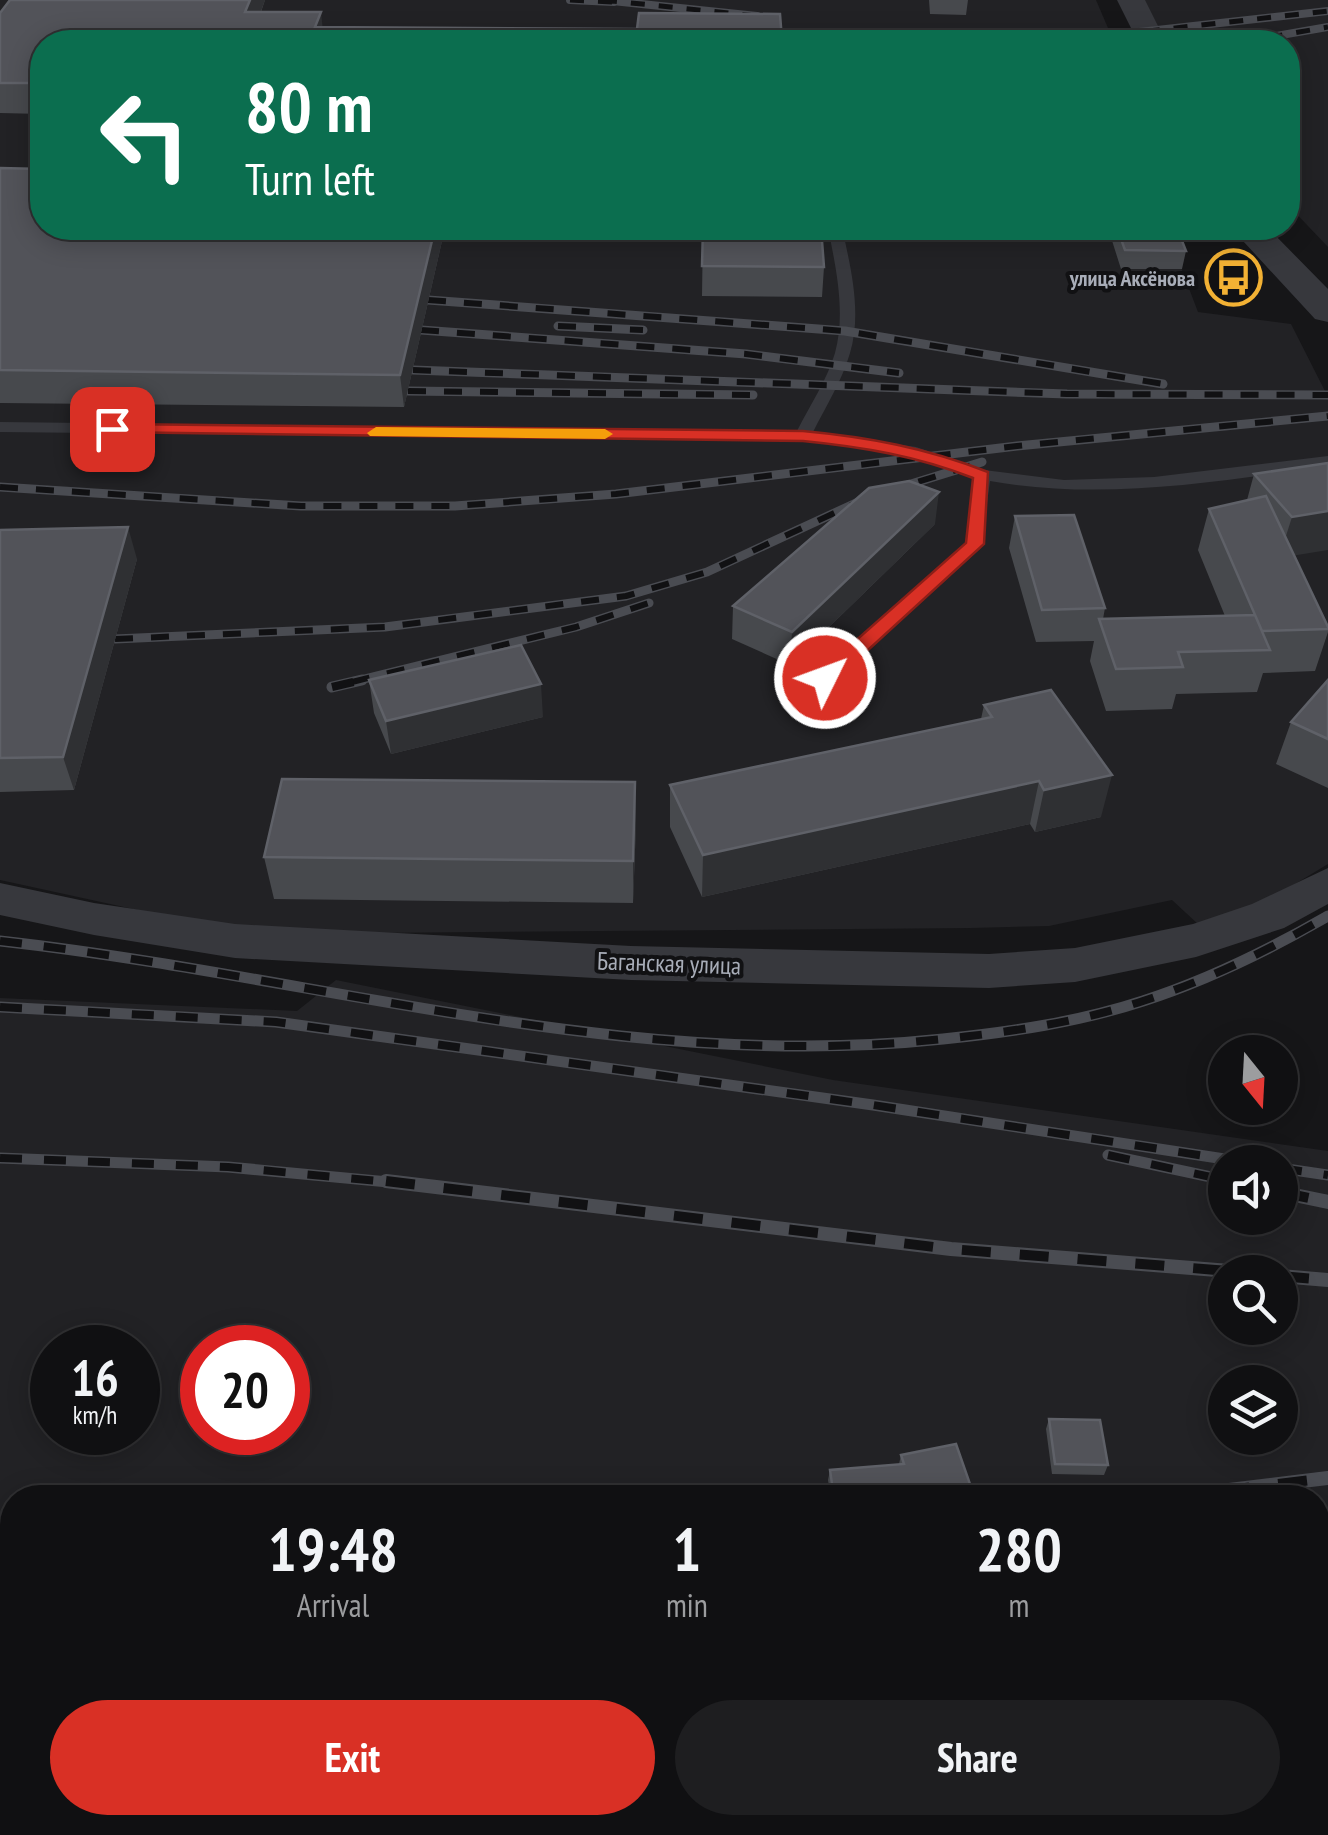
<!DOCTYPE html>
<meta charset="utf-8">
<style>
:root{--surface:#101012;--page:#1e1e20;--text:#f1f3f6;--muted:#9c9d9f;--line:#303032;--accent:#d93025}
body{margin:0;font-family:"PT Sans Narrow",sans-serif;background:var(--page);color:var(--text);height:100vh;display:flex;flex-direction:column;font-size:38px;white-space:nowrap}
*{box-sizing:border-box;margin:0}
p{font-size:32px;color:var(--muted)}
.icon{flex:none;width:55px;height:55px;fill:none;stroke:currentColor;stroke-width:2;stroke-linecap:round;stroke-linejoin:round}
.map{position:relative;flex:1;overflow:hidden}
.side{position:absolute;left:0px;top:1485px;width:1330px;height:350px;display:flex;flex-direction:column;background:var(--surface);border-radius:40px 40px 0 0;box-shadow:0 5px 25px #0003,0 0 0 2px var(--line)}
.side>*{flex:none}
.hud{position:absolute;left:30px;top:30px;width:1270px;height:210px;border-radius:40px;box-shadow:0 5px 25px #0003,0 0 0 2px var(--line);background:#0b6e4f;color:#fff;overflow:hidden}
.needle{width:65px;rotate:162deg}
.fabs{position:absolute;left:1208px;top:1035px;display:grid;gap:20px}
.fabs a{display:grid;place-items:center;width:90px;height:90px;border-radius:50%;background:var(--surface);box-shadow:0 5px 25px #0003,0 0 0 2px var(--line);font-size:50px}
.speed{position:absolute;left:30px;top:1325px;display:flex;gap:20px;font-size:50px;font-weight:700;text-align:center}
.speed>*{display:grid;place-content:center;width:130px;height:130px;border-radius:50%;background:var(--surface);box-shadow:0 5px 25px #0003,0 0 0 2px var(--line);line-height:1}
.speed small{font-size:25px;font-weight:400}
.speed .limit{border:15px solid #d22;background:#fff;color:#111}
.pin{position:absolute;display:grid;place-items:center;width:85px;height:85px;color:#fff;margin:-42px;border-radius:20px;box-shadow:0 5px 15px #0006}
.me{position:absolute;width:110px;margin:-55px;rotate:48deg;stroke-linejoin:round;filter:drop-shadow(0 0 8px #0008)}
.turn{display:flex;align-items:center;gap:35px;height:210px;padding:0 50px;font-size:45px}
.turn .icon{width:130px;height:130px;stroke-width:2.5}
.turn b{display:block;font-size:70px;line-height:85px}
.eta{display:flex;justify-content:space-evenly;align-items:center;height:170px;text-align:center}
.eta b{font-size:60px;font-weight:700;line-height:70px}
.cta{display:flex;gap:20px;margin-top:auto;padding:20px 50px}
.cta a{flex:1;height:115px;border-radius:60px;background:var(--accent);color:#fff;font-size:40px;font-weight:700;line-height:115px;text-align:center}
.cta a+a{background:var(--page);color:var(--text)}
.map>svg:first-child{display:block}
.built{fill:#222225;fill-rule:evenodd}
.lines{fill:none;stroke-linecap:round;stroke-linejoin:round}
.service{fill:#37383d;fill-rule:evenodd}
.minor{fill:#37383d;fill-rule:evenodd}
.tertiary{fill:#37383d;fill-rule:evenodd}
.secondary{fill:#45474d;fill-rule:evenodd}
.rail-far3-casing{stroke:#4a4c52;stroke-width:8}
.rail-far2-casing{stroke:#4a4c52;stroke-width:9}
.rail-far1-casing{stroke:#4a4c52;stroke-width:11}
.rail-casing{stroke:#4a4c52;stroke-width:14}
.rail-far3{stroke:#111113;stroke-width:5;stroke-dasharray:14;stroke-linecap:butt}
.rail-far2{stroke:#111113;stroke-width:6;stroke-dasharray:18;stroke-linecap:butt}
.rail-far1{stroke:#111113;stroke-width:8;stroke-dasharray:22;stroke-linecap:butt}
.rail{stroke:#111113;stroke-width:10;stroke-dasharray:29;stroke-linecap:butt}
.wall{fill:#47494d}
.shaded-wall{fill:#2f3033}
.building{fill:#525359;stroke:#5f6168;stroke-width:2.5}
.route{fill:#d93025;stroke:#8d1f18;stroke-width:2.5}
.slow{fill:#f59e0b}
.labels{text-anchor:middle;stroke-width:8;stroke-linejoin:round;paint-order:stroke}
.far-poi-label{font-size:22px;font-weight:bold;fill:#a8adb8;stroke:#111113;text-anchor:end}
.street-label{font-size:25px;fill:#a8adb8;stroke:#111113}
</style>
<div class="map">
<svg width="1328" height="1835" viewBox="0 0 1328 1835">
<rect width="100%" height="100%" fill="#161618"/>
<!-- built -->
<path class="built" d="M0,0H1096L1114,42H42V228H1166L1198,312L1291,324L1328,397V864L1257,907L1199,925L1172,900L1049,926L971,928L248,934L0,880Z
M1142,0H1328V247L1288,205V42H1163Z
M336,980L833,1080L1328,1151V1656L1318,1657V1498H12V1779L0,1780V998L297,1011ZM1225,1162H1280V1218H1225ZM1225,1272H1280V1328H1225ZM52,1348H138V1432H52ZM202,1348H288V1432H202ZM1225,1382H1280V1438H1225Z"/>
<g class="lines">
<!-- service -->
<path class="service" d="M828,228H842C851,268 862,313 850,353C842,381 826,406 813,432L916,447L984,470L1064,480L1154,477L1328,456V466C1216,482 1102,501 990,481L981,548L832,683L825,685L815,679L818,675L966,542L973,478L900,453L803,441L0,432V422L797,431C810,405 827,380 835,353C846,313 836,268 828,228Z
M1123,1822H1157L1160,1835H1126Z"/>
<!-- minor -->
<path class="minor" d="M1328,868V904L1284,928L1196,957L1075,982L989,988L631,980L235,958L94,935L0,915V883L94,903L235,924L631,946L989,954L1075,948L1193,924L1252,904Z"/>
<!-- tertiary -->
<path class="tertiary" d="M1117,0H1145L1166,42H1138Z
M1231,228H1268L1328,289V322L1315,319Z"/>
<!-- secondary -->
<path class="secondary" d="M1328,1730V1810L1318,1811V1731Z
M598,1822H808L803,1835H593Z"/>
<defs>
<path id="rail-far3" d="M570,0L614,2
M603,0L757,16
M754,34L1112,35L1328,11
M1241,42L1328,27"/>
<path id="rail-far2" d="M428,300L845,331L1163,384
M558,326L643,330
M421,330L746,354L899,373
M413,370L1067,394L1328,395
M408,391L753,395
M0,487L301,506H455L616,494L1017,446L1328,416
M115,639L385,627L626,596L707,572L869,497L982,462
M352,682L576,627L649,603"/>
<path id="rail-far1" d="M332,687L362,680
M0,941C315,976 623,1073 943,1039C1011,1032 1079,1022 1143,1001C1208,980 1269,950 1328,916
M0,1007L276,1022L873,1105L1244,1162
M1108,1155L1225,1180
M0,1158L228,1167L410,1184
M1280,1168L1328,1175"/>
<path id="rail" d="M386,1181L951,1249L1242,1272
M1280,1192L1328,1202
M1280,1276L1328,1280
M1163,1498L1328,1478
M1318,1522L1328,1521
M1318,1564L1328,1563
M0,1616H12
M0,1674L12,1673
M0,1723H12"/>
</defs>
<!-- rail-far3 casing -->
<use href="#rail-far3" class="rail-far3-casing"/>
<!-- rail-far2 casing -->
<use href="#rail-far2" class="rail-far2-casing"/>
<!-- rail-far1 casing -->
<use href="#rail-far1" class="rail-far1-casing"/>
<!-- rail casing -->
<use href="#rail" class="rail-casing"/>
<!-- rail-far3 -->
<use href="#rail-far3" class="rail-far3"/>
<!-- rail-far2 -->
<use href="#rail-far2" class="rail-far2"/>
<!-- rail-far1 -->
<use href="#rail-far1" class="rail-far1"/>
<!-- rail -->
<use href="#rail" class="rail"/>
</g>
<!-- wall -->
<path class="wall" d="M0,0H265L261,12L323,27L782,40L42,42V114L0,113V13L9,0Z
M929,0H968L966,15L930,14Z
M0,168L445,228L404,407L0,403Z
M703,228L824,267L822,297L702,296Z
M1108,228H1177L1186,251L1182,269H1121Z
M1328,463L1294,556L1328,627V632L1315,671L1263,673L1257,692L1176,694L1172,709L1106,711L1090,661L1094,641L1036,642L1009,548L1015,516L1105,608L1103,619L1225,616L1198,550L1209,509L1247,500L1254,474Z
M935,524L790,665L732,639L733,606Z
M0,530L137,559L74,790L0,792Z
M369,680L543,717L391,754L374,713Z
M1328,680V788L1276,764L1291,722Z
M984,705L1101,817L1035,832L1030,824L702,897L670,827V785L981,719Z
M635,782L636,824L633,903L274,899L264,857Z
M1049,1419L1108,1465L1104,1475L1052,1474L1046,1429Z
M901,1455L967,1494L950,1498H831L828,1480L830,1470L899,1464Z"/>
<!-- shaded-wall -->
<path class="shaded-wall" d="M250,0H265L250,41L245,12Z
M321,12L324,41L315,27Z
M435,228H445L404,407L400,375Z
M939,492L935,524L790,665L792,632Z
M1328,511V550L1279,558L1292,517Z
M128,527L137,559L74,790L63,757Z
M541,684L543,717L391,754L386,721Z
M1112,775L1101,817L1035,832L1044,790Z
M1039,781L1030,824L702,897L703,855Z
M635,782L636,824L633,903V861Z
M970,1484L967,1494L950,1498H906Z"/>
<!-- building -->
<path class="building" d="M10,0H250L245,12H321L315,27L637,29L639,13L780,14L782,40L953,41L954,42H42V83H0V13Z
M0,168L42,169V228H435L400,375L0,370Z
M703,228H821L824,267L702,266Z
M1117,228H1177L1186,251L1125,250Z
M1328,463V511L1292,517L1254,474Z
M909,481L939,492L792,632L733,606L869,488Z
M1266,496L1328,627V629L1262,631L1209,509Z
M1074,515L1105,608L1042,610L1015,516Z
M128,527L63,757L0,758V530Z
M1255,615L1270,650L1178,652L1183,667L1116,669L1099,619Z
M521,645L541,684L386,721L369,680Z
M1328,680V739L1291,722Z
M1051,690L1112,775L1044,790L1039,781L703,855L670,785L992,717L984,705Z
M282,779L635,782L633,861L264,857Z
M1049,1419L1100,1420L1108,1465L1055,1464Z
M956,1444L970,1484L906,1498H834L830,1470L904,1464L901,1455Z"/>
<!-- route -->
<path class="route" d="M112,424L803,431C868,437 927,448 988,472L984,544L832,683H818V674L966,543L973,478C917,456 863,447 803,441L106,432V425Z"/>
<!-- slow -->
<path class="slow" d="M376,427L605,429L613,434L605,439L370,436L367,433Z"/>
<!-- icons -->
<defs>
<symbol id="bus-ring" viewBox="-11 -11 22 22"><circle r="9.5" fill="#111113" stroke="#f2b134" stroke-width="1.5"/><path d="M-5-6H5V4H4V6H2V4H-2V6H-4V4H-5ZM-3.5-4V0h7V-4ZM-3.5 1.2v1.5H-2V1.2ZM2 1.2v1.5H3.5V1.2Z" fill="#f2b134"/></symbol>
</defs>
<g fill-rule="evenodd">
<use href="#bus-ring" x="1202" y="246" width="63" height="63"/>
</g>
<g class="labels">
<!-- far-poi labels -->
<g class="far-poi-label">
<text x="1195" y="286">улица Аксёнова</text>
</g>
<!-- street labels -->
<g class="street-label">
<text transform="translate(669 963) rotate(2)" y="9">Баганская улица</text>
</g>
</g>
</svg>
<div class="fabs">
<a><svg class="needle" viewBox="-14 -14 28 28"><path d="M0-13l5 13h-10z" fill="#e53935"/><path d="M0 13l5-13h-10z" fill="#9c9d9f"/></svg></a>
<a><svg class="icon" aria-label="sound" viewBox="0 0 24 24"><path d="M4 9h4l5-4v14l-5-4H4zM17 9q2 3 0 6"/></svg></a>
<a><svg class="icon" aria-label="search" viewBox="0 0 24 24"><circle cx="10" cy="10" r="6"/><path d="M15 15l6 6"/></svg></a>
<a><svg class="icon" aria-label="layers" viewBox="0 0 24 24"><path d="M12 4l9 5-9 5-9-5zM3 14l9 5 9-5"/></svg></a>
</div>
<div class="speed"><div>16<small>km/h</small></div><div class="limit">20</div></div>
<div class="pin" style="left:112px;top:429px;background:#d93025"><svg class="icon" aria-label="arrive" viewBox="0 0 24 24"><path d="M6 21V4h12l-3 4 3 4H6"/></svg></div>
<svg class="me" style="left:825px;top:678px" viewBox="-20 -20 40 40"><circle r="17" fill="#d93025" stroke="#fff" stroke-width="3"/><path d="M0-11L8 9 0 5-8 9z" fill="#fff"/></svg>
<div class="hud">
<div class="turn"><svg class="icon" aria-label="left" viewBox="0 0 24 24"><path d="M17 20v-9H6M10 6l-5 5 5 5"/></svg><div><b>80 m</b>Turn left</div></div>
</div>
<section class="side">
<div class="eta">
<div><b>19:48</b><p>Arrival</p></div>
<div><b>1</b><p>min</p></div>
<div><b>280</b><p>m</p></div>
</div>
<div class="cta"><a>Exit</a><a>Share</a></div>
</section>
</div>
